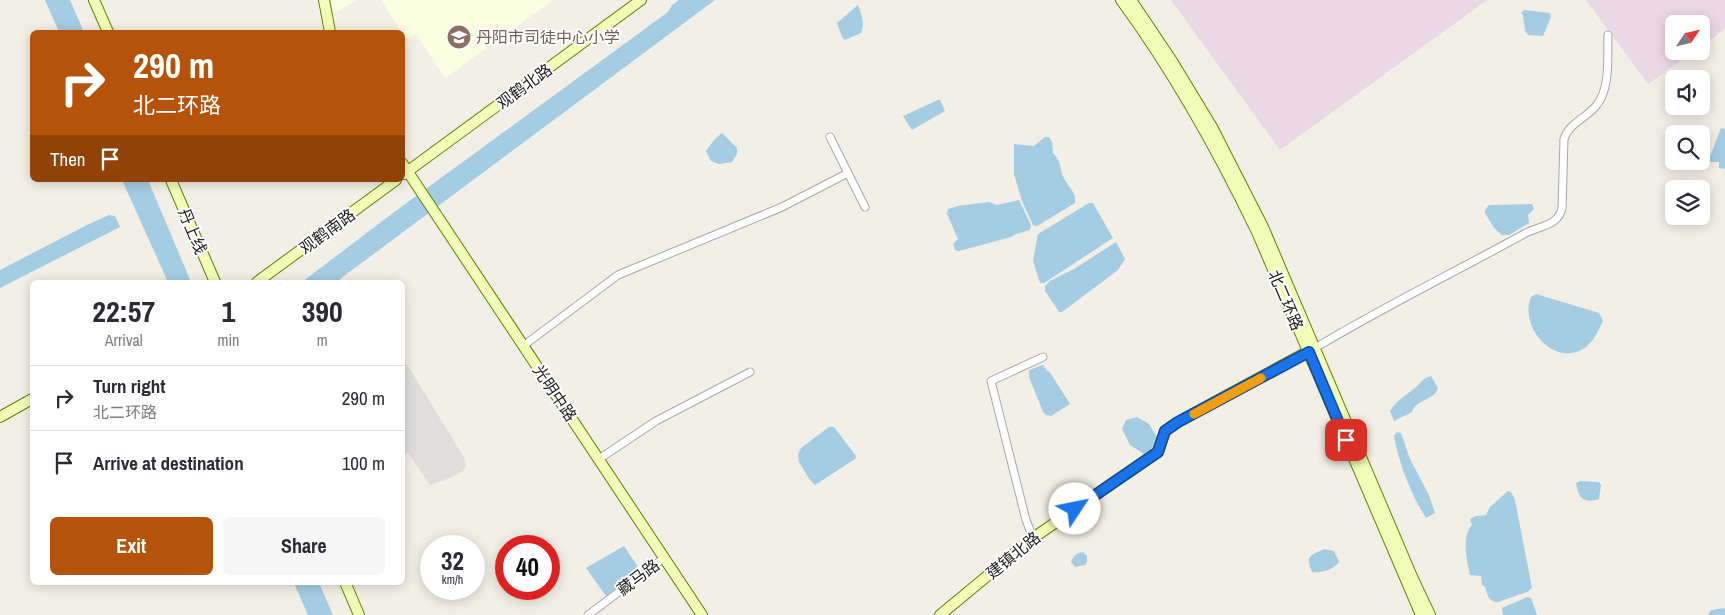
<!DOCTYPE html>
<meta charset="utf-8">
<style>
:root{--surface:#fff;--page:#f7f7f7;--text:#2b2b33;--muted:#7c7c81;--line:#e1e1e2;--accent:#b45309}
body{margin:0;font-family:"Archivo Narrow","Noto Sans SC",sans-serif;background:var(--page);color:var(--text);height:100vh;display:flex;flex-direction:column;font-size:19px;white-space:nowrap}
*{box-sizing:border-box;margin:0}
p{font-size:16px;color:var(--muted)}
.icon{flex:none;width:28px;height:28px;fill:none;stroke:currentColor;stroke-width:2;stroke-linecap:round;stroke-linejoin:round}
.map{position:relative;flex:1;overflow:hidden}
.sheet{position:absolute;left:30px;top:280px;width:375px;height:305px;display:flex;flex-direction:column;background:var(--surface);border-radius:8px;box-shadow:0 2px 12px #0003}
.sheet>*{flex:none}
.guide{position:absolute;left:30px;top:30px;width:375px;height:152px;border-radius:8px;box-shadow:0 2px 12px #0003;background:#b45309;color:#fff;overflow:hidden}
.needle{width:32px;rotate:55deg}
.buttons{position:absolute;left:1665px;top:15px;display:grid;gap:10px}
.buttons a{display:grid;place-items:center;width:45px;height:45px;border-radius:8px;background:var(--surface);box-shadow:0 2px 12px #0003;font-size:25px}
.speed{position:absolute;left:420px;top:535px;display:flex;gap:10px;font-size:25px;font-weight:700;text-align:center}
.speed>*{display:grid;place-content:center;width:65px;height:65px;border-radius:50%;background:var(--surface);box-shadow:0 2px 12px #0003;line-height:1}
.speed small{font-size:12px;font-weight:400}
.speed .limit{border:8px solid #d22;background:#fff;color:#111}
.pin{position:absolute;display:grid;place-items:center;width:42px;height:42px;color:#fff;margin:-21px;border-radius:10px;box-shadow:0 2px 8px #0006}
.me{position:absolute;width:55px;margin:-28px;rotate:56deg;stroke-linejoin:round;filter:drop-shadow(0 0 4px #0008)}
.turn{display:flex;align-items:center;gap:18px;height:105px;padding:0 20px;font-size:22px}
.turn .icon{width:65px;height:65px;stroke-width:2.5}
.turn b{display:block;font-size:35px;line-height:42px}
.then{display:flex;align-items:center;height:48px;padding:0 20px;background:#0003;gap:10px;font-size:19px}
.eta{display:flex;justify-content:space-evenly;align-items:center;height:85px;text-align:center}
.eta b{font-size:30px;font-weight:700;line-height:35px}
.button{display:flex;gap:10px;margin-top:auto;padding:10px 20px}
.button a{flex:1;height:58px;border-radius:8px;background:var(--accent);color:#fff;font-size:20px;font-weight:700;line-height:58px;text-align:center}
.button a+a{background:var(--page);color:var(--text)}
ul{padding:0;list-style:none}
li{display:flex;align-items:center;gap:15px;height:65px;padding:0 20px;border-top:1px solid var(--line)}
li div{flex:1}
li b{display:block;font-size:19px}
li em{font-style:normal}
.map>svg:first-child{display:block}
.residential{fill:#dfdedd}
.industrial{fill:#ebd8e5}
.education{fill:#fbffe2}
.water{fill:#a4cce2}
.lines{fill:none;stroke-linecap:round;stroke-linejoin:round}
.street-casing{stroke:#a8a8a8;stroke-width:9}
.secondary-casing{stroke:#617f00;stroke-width:12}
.street{stroke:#fff;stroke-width:7}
.secondary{stroke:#f2feb8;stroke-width:10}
.route-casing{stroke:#114b97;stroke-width:12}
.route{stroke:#1a73e8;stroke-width:9}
.slow{stroke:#f59e0b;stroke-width:9}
.labels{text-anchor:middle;stroke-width:4;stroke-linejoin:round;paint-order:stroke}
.education-label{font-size:16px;fill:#785e54;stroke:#fff;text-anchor:start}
.street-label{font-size:16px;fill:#212121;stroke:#fff}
</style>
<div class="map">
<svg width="1725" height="615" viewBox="0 0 1725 615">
<rect width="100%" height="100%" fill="#f2efe6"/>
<!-- residential -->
<path class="residential" d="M403,358L465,459L466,465L463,471L450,478L430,485L408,453L403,455Z"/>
<!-- industrial -->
<path class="industrial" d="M1171,0H1487L1280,150Z
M1586,0H1725V29L1701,46V24H1674V51H1694L1648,84Z"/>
<!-- education -->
<path class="education" d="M331,0H357L333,14Z
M381,0H553L445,78L416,34L406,39Z"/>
<!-- water -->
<path class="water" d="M45,0H70L84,32H59Z
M679,0H715L336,282H302L397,210L668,12L672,5Z
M858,5C862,16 865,23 861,33L845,40L842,37L837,23Z
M1524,10L1550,13L1551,17L1543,36L1528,35L1525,31L1523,15L1521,13Z
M938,100H940L945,111L912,130L903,116Z
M1721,128L1725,129V169L1719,168V162H1710V157Z
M722,133L737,148V154L732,162L719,164L711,161L706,151L714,140Z
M1045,137H1049L1052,142L1053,153C1063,163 1059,172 1066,182C1070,188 1077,195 1075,203L1037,226L1033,225L1022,201L1014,174V144L1034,146Z
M122,180H148L191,282H168Z
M1019,200L1031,225L1030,230L1016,234L1011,237L959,251L955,250L953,244L958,239L947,214L948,209L958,206L989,202L997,205Z
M1089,203H1093L1113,238L1044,283H1040L1033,261L1038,234Z
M1532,204L1534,209L1528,215L1529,223L1509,235H1502L1494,228L1485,213V210L1489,205Z
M109,215L115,216L120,227L0,288V270L89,224Z
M1116,242L1125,259L1118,270L1062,312H1059L1045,291V286L1050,281L1074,269Z
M1536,294L1599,313L1603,321C1598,331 1593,343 1583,349C1552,367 1519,325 1531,297Z
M1043,365L1048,372L1049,371L1070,404L1051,416L1046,415L1043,412L1029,377V370Z
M1431,376L1438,388C1433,402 1417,398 1412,412L1394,421L1390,411C1397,400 1405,396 1415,388C1421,383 1423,378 1431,376Z
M1137,417L1149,424L1157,437L1153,448L1144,454L1130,445L1122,429L1126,420Z
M829,427H834L856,456L855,459L815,485L810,480L799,462L798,454L801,448Z
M1397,432L1401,433L1410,459L1429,495L1435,513L1426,518C1411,494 1399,464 1394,436Z
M1580,481L1599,482L1601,485L1599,499C1584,504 1578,498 1576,483Z
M1508,491L1511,492L1515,500L1532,588L1527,592L1498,602C1488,602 1488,595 1485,587L1482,585L1481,576L1470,575C1467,562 1461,536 1472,525L1470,519L1476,516L1486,515L1490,507Z
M624,546L640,570L606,596L586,568Z
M1325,549L1334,551L1339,562C1333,570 1322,573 1312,572C1305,556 1310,555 1325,549Z
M1083,552L1087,556V562L1085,565L1075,567L1071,562C1073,556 1077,553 1083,552Z
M294,583H319L333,615H308Z
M1527,597L1531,598L1537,615H1503L1502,608Z
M1725,608V615H1708L1711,610Z"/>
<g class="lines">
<defs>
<path id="street" d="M830,137L865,207
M523,346L618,275L782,207L848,173
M1315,348C1383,307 1455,272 1524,234C1538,226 1559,226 1562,208L1564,139C1569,123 1585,119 1596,106C1611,88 1607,57 1608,35
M599,459L656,421L750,372
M1033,538L1026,520L991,381L1043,357
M588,615L664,558"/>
<path id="secondary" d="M94,0L108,32
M324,0L330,32
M1121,0C1174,72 1218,151 1257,232L1421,615
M1131,0L1172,61L1212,127L1263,227L1413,579L1430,615
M402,163L702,615
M404,174L641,0
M171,180L215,282
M257,282L396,180
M0,417L32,399
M345,582L359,615
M940,615L1033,538L1158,452L1165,431L1178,422L1309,351"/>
</defs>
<!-- street casing -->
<use href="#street" class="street-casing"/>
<!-- secondary casing -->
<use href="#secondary" class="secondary-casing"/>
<!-- street -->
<use href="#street" class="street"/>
<!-- secondary -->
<use href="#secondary" class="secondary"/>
</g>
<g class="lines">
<defs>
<path id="route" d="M1075,509L1158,452L1165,431L1178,422L1309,352L1346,440"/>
</defs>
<!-- route casing -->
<use href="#route" class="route-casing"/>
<!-- route -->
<use href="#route" class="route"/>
<!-- slow -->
<path class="slow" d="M1194,414L1261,378"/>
</g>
<!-- icons -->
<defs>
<symbol id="school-disc" viewBox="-11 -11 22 22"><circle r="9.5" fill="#8d6e63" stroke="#fff"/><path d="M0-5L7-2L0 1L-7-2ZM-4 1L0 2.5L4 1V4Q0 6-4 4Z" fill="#fff"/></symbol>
</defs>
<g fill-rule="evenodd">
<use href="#school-disc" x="445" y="23" width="28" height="28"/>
</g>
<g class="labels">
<!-- education labels -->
<g class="education-label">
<text x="476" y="43">丹阳市司徒中心小学</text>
</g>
<!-- street labels -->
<g class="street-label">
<text transform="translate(524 86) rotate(-36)" y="6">观鹤北路</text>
<text transform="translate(193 231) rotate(67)" y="6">丹上线</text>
<text transform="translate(327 231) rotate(-36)" y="6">观鹤南路</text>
<text transform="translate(1286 300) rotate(67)" y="6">北二环路</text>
<text transform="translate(555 393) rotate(56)" y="6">光明中路</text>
<text transform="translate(1013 555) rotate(-39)" y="6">建镇北路</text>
<text transform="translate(638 577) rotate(-37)" y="6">藏马路</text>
</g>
</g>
</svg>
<div class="buttons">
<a><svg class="needle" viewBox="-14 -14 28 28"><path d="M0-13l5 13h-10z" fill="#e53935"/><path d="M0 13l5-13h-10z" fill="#7c7c81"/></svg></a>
<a><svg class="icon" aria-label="sound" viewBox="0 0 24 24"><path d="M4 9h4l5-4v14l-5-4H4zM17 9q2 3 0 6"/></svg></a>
<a><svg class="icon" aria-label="search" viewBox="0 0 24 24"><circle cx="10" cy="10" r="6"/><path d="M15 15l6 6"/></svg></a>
<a><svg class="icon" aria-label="layers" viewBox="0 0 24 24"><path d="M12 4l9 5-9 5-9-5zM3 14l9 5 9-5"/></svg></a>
</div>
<div class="speed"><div>32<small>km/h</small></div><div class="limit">40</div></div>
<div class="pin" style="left:1346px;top:440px;background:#d93025"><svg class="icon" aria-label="arrive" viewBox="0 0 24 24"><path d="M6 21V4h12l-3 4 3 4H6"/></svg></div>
<svg class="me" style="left:1075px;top:509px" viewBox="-20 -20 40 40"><circle r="19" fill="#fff"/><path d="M0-13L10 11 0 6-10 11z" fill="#1a73e8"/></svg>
<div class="guide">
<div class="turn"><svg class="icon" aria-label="right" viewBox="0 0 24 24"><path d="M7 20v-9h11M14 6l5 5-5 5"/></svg><div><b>290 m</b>北二环路</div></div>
<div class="then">Then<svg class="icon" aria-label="arrive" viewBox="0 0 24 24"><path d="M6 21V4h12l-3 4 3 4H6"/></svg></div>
</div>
<section class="sheet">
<div class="eta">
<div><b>22:57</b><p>Arrival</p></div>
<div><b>1</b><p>min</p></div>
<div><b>390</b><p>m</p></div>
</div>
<ul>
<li><svg class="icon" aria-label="right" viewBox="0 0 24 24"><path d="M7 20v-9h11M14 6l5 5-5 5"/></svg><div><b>Turn right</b><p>北二环路</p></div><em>290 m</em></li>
<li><svg class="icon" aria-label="arrive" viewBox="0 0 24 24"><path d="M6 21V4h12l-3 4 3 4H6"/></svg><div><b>Arrive at destination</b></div><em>100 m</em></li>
</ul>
<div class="button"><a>Exit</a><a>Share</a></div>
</section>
</div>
